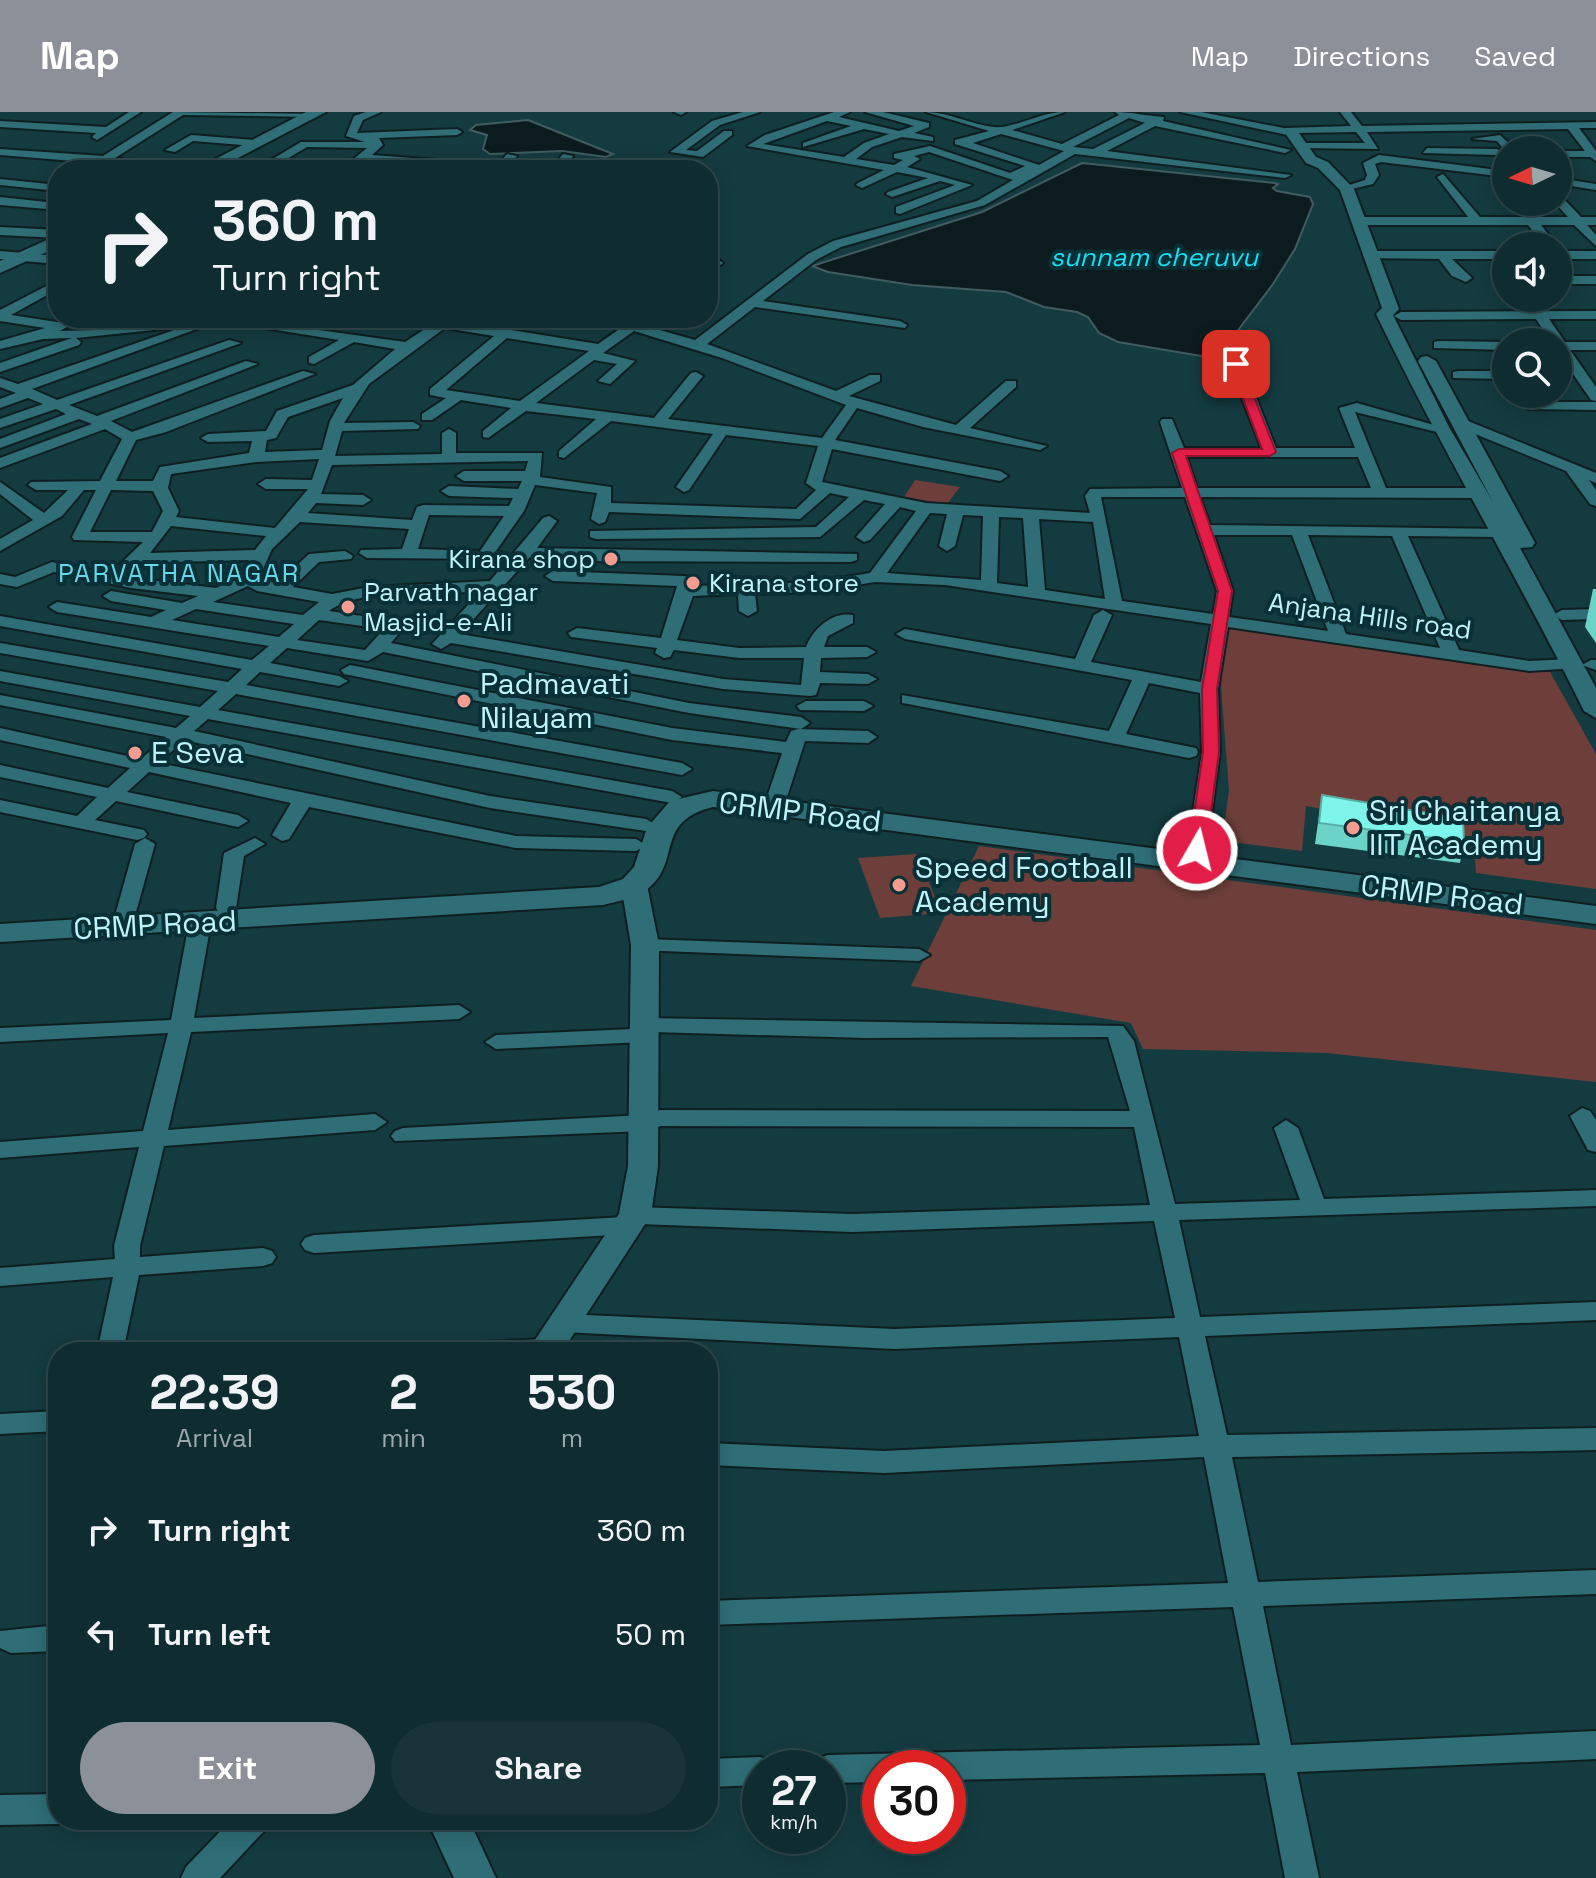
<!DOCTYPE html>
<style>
:root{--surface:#0f2c30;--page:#183438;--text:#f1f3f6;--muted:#9ba7ab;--line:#2f484c;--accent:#8c9099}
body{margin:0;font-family:"Space Grotesk",sans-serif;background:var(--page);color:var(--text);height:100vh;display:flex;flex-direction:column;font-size:30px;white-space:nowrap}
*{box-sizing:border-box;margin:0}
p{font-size:26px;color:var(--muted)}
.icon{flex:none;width:44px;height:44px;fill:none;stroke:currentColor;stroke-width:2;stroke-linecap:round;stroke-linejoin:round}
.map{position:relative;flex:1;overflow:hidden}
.drawer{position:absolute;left:48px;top:1230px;width:670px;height:488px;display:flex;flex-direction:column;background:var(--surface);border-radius:32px;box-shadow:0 4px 20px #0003,0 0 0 2px var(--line)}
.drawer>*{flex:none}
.top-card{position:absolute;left:48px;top:48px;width:670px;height:168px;border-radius:32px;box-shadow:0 4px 20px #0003,0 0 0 2px var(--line);background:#0f2c30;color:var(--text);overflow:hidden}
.needle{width:52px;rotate:265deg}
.fabs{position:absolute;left:1492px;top:24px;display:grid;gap:16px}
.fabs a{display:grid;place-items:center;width:80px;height:80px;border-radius:50%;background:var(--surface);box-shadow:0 4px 20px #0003,0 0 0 2px var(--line);font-size:40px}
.speed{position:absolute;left:742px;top:1638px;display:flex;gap:16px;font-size:40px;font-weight:700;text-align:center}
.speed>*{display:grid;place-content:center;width:104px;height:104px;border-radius:50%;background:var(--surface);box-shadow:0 4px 20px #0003,0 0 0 2px var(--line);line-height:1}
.speed small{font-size:20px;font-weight:400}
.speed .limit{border:12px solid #d22;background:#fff;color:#111}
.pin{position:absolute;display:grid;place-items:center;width:68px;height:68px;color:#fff;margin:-34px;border-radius:16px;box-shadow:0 4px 12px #0006}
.me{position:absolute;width:88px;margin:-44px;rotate:8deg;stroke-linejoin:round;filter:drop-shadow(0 0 6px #0008)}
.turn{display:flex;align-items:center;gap:28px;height:168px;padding:0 32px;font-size:36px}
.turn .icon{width:104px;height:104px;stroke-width:2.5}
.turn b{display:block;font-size:56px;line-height:68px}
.eta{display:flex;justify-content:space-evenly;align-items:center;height:136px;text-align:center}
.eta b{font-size:48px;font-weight:700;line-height:56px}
.cta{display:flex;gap:16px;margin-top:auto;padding:16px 32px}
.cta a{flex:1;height:92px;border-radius:48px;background:var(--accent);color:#fff;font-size:32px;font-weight:700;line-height:92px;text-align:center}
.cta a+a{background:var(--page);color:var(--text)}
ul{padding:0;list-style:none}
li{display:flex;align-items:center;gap:24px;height:104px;padding:0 32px}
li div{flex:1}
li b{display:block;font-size:30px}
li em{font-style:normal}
header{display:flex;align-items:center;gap:48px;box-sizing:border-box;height:112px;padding:0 40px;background:var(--accent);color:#fff}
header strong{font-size:38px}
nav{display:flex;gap:44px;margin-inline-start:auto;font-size:28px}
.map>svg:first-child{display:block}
.green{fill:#6e3f3a}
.water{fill:#0c1c1e;stroke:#415c60;stroke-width:2}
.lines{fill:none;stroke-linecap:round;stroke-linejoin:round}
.minor-casing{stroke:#0f1f21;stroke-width:4}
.tertiary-casing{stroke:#0f1f21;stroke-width:4}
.secondary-casing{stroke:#0f1f21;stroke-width:4}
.minor{fill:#2f6e77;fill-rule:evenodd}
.tertiary{fill:#2f6e77;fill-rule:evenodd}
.secondary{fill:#2f6e77;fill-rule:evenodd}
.wall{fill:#6cd3c9}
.building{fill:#7ef5ea;stroke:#58aca4;stroke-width:2}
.route{fill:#e11d48;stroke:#92132f;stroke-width:2}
.poi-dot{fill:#f59c91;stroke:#083036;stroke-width:3}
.labels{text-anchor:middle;stroke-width:8;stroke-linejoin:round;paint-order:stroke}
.far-water-label{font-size:26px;font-style:italic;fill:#1adef4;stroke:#083036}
.far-poi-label{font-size:26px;fill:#bef3fb;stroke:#083036;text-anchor:start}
.far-neighbourhood-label{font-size:26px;letter-spacing:2px;fill:#61d9ea;stroke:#083036}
.far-street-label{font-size:26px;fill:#bef3fb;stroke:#083036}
.poi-label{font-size:30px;fill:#bef3fb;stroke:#083036;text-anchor:start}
.street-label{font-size:30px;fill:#bef3fb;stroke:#083036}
</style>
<header>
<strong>Map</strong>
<nav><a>Map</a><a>Directions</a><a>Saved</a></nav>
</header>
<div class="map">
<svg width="1596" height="1766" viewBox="0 0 1596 1766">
<rect width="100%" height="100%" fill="#143b40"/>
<!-- green -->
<path class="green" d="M915,368L960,375L947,392L904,385Z
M1227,514L1550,560L1596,642V777L1476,761L1473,725L1306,694L1302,739L1222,729L1229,679L1221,575Z
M979,734L1596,818V970L1327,941L1143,937L1131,911L911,874Z
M917,742L942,801L880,806L858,746Z"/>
<!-- water -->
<path class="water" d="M528,8L613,42L606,45L562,39L490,42L483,37L487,23L470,18L476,13Z
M1082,51L1275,71L1278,72L1273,76L1277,79L1310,85L1313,92L1295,137L1273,172L1226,234L1207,245L1118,230L1099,221L1088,205L1077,200L1044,195L1006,180L912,173L828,160L812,154L982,100Z"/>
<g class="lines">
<defs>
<path id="minor" d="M129,0H141L97,28L92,25L96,21L0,15V9L106,15Z
M173,0L319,2L314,5L183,3L115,46L183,58L0,43V37L103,44Z
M366,0H381L363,8L357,21L457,17L462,20L457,23L379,26L383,33L372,43L438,48L434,53L364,49L353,58H340L367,36L307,35L268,58H254L301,30H365L346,24L354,4Z
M674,0H686L681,3Z
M743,0H760L720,13L686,38L697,39L724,19H732V23L703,45L670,40L712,9Z
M834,0H850L839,5L899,19L914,14L865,0H883L929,11V15L914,21L933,25V29L902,25L872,35L856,47L894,53L903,48L894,46V42L930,34L1010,61L1025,54L955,32V28L989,19L926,0C950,0 981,17 1002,15C1024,12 1042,0 1065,0L1012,18L1062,32L1119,3L1115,0C1132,0 1147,4 1164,5L1163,9L1291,38L1285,41L1155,14L1107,39L1291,63L1285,66L1075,42L985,93L841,135L816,148L763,189L900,209L907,213L905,216L755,195L707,232L836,279L870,263H880V269L849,284L956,313L1006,269H1016V275L970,316L1047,334L1040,338L923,315L857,296L835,328L1000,359L1008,364L1000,369L832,337L822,370L926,391L1090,401L1085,384L1090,377L1182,376L1160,310L1162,307H1172L1184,336H1261L1229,252L1236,248L1243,252L1276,336H1355L1339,296L1357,291L1448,317L1441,321L1355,300L1386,376H1476L1484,381L1476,386L1200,385L1210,413L1503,417L1505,420L1497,425L1408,424L1459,538L1529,549L1571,547L1577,548V556L1529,559L1228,515L1218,577L1220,640L1207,738L1197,744L1187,738L1202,640L1200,581L1149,571L1126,622L1196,636L1198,640L1196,644L1189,646L908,592L902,591V583L1109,619L1132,568L905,527L896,522L905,517L1075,547L1094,503L1103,498L1112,503L1091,550L1201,570L1211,512L945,473L875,470L814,480L755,482L757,499L748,504L739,499L738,482L693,484L677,528L739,536L806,535C813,517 832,499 853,503V511L828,524L824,535H867L876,540L867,545L821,546L820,560L868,562L877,567L868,572L820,571L816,583L810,584L723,577L451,531L441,537L432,532L480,480C444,481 355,476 329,499L402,510L405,514L391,531L689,591L801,605L810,611L801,617L689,601L383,540L368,549L287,536L270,551L339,564L348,569L339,574L260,560L246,573L682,651L692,657L682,663L236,582L218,598L672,679L682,685L672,691L208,607L194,619L490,684L646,707L656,713L646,719L490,696L184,628L159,651L516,724L636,727L646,733L636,739L516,736L309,695L289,727L282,729L272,723L291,691L149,660L127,680L238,703L248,709L238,715L116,689L95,708L144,718L147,722L144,726L137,728L0,700V688L77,704L97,685L0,665V653L108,676L130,656L0,628V616L141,647L166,625L0,593V583L176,616L190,604L0,569V559L200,595L218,579L0,541V531L228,570L242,557L0,514V504L252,548L269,534L57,500L49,495L57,490L151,505L166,498L111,489L103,484L111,479L182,491L198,484L131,476L54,460L17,475L0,472V462L15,465L52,450L110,462L143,430L74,428L72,425L96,378H84L62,404L0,439V427L33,408L0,382V370L44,401L68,378H36L28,373L31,370L100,369L122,327L105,317L0,356V346L92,312L79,307L0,336V327L66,302L56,297L0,316V307L43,292L28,286L0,296V287L16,281L0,275V266L18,272L183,215L76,226L81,230L79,233L0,260V251L72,226L43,227L0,237V229L45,216L0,209V198L58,168V177L11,203L57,210L82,206L60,219L98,218L160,206H209L216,210L32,277L57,288L229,228L241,231L69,293L97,304L246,249L258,252L111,309L132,320L303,259L315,262L166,320L136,328L116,369H153L160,355L249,341L252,329L208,330L201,326L208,322L266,319L277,299L353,273L395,237L354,230L314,252L309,251V245L339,228L238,212L233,206L405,230L431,213L403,206H458L455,209L598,232L621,216L587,206L630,209L650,206L642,213L695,228L808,142L833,129L977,89L1013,68L929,40L914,44L920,47L907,55L972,73L900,102L896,101V95L955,73L940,69L892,85L886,82L888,80L928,66L897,60L862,76L856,73L858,71L884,58L747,34L765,23ZM1129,6L1145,11L1093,37L1073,35ZM827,9L851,14L803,31V35L864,17L889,22L864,31L844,45L763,32ZM1001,22L1064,39L1039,53L973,31ZM445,216L494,224L430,277V283L446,286L422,302V308H432L461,288L511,296L483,319V325L488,326L526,299L596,307L559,339V345L564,346L611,309L713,322L676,375L684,380L689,378L726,323L818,334L806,371L816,378L796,397L611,391V375L540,365L542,341H456V321L449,317L442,321V342L335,344L342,319L418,317L420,314L413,310L344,311L369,272ZM634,219L722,246L846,293L822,326L668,307L703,264L696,260L691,261L654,306L536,291L594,248L617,252L598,269L610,272L635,249L603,241ZM507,226L589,239L520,289L446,278ZM343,286L330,309L322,338L265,340L267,328L276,326L288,305ZM1187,345H1358L1371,376H1197ZM319,347L312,368L266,367L258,372L266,377H308L275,416L176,405L179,399L168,376L171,362L256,350ZM528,349L525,359H464L456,364L464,369H522L518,377L449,374L441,379L449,384L513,386L509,394L423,393L417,395L412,408L308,401L316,391L363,393L371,388L363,383L321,382L332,353ZM535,373L597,381L591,407L599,412L605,410L609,400L800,407L830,381L849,385L816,415L590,419V425L596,427L820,425L864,388L885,392L856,425L864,430L870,428L900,395L916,399L870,461L814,470L693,474L690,465L684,464L553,459L545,464L553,469L677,474L661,526L577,516L568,521L571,525L657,536L655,541L664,546L670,545L674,538L739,546H804L801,573L723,567L460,522L530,445L565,449L851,450L857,448V442L537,436L557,409L549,404L543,406L490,469L369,475L332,482L293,475L319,450L351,447L353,444L345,439L309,442L277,472L259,466L272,437L300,410L409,417L402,437L361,438L359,441L367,446L504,447V441L496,439L524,399ZM111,378L153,379L163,399L152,420H90ZM1101,385H1185L1217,479L1213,502L1122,489ZM930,401L947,402L939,434L947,439L955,434L963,403L983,404L981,468L887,461ZM429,403L504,404L480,439L418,437ZM999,405L1023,406L1028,475L997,471ZM1039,407L1093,410L1105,487L1045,478ZM171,414L266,424L255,438L150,441ZM1214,423H1292L1328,519L1229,505L1233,479ZM1308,423L1392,424L1440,536L1346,522ZM249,448L243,464L216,476L126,465L140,451ZM248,474L257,479L319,490L303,503L213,490ZM196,497L294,512L279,525L172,508ZM319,508L384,517L365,538L297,528Z
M1180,0H1201L1284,16L1351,14L1340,0H1351L1362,14L1596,10V16H1579L1596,39V49L1590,45H1558V39H1585L1568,17L1367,20L1378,37L1301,36L1297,31H1365L1356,20L1297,21L1292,24Z
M191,23L255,28L260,31L255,34L193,29L175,40L165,38Z
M1500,23L1516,38L1506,40L1497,29L1472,27Z
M1427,36L1497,37L1503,40L1497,43L1423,41Z
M507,42L517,44L505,58H493Z
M563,42L573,44L562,58H550Z
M1379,43L1506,59V65L1381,50L1375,52L1379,63L1373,72L1343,79V75L1365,68L1367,63L1363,51Z
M1443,62L1480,105H1523L1511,90H1523L1535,105H1568L1554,90H1558V84L1562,85L1581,105H1596V113H1587L1596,123V134L1574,113H1541L1557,134H1545L1528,113H1358L1352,109L1358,105H1468L1437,65Z
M1558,66L1596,72V78L1558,72Z
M0,67L58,73V79L0,73Z
M0,85L56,91L58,98L0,93Z
M0,115L58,118V126L0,123Z
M0,139L58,144V152L0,147Z
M1369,139H1506V147H1452L1472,166L1466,170L1452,164L1439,147L1365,146L1363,143Z
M1558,139H1596V147H1558Z
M717,147L723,151L708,162V152Z
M1558,164H1596V172H1558Z
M1596,199V207H1549L1565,230H1596V238H1570L1596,275V289L1591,288L1558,240V230H1551L1536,207L1401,208L1394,204L1401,200Z
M1439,229L1506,230V238L1434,236V230Z
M1458,259H1506V267L1453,266V260Z
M1533,290H1596V298L1528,297V291Z
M1458,309H1468L1596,361V371L1589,368L1596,378V394L1590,392L1566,359L1458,315Z
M1596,497V507L1562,508L1553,503L1562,498Z
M1591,548H1596V558L1582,553Z
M350,553L672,616L786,630L791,619L798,617L868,619L877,625L868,631L805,629L787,685L777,691L767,685L782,641L672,628L344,562L341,558Z
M806,589H864L873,594L864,599L800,598L797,594Z
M145,726L155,732L136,800L126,806L119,804L116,800L135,732Z
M255,726L265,732L244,744L236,796L233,800H219L216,796L224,741Z
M200,805L211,811L194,906L459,893L470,900L459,907L191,920L168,1018L375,1002L387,1010L375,1018L164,1034L140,1134V1145L263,1136L272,1139L276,1145L272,1151L263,1154L139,1163L123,1240H97L113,1165L0,1174V1156L115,1147L114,1134L139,1035L0,1046V1030L143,1019L168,921L0,930V916L171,908L189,811Z
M645,827L919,837L930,843L919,849L637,838L634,833Z
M642,906L1123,914L1134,929L1175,1092L1300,1088L1274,1016L1286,1008L1298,1016L1324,1087L1596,1078V1094L1179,1108L1200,1205L1596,1190V1208L1205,1224L1227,1323L1596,1316V1338L1232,1345L1258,1470L1596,1458V1482L1263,1494L1291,1633L1596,1619V1647L1297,1660L1319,1766H1285L1265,1661L948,1668V1656H880V1670L828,1671V1656H812L817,1647L828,1643L1260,1633L1233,1495L708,1513V1489L1228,1471L1204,1345L884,1361L708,1353V1331L884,1339L1199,1324L1179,1225L894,1237L563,1220L554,1218L550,1211L554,1204L563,1202L894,1217L1175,1206L1154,1109L852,1120L640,1112L637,1119L628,1122L314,1141L305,1138L301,1132L305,1126L314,1123L624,1105L626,1097L635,1095L852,1102L1150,1093L1134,1015L661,1014L644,1019L395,1029L391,1024L395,1019L403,1016L643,1003L660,998L1130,999L1108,925L867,926L652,920L651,928L643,930L496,937L485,930L496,923L633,917L634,908Z
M1582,996L1590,999L1596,1008V1040L1588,1038L1570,1004Z
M546,1227L555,1230L558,1240H468L472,1233L481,1230Z
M58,1299V1319L0,1322V1302Z
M58,1513V1539L11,1541L0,1536V1519Z
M760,1645L771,1649L775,1656H760V1673L708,1675V1647Z
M58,1682V1708H68L58,1712L0,1713V1683Z
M231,1708H269L265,1718L220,1766H181L186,1755Z"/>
<path id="tertiary" d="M1287,18H1297L1316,45L1328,50L1354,77L1399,197L1393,203L1449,315L1493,390L1418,249L1421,245L1427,244L1436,249L1535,431L1532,435L1520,436L1596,576V606L1584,599C1518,465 1441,337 1376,202L1382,196L1340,78L1318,56L1306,51L1285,21Z
M634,765L647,773L659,833L658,1054L651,1103L562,1240H527L619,1102L628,1054L631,833L621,773Z
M427,1708H469L496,1766H454Z"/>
<path id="secondary" d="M306,0H326L215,58H194Z
M58,123V135L0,161V149Z
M713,679L1596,794V812L713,695C652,710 684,751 645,779C635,786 616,790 603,793L0,830V812L599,775L623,767L634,755L647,716L670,689Z"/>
</defs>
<!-- minor casing -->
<use href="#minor" class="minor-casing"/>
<!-- tertiary casing -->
<use href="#tertiary" class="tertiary-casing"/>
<!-- secondary casing -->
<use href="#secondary" class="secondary-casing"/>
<!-- minor -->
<use href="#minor" class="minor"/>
<!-- tertiary -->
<use href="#tertiary" class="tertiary"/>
<!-- secondary -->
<use href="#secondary" class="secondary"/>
</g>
<!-- wall -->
<path class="wall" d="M1593,477H1596V531L1585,515Z
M1322,683L1464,730L1460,751L1315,732Z"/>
<!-- building -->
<path class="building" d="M1322,683L1463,707L1464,730L1319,711Z"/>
<!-- route -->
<path class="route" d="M1236,248L1241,252L1276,340L1270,344H1186L1232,479L1217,577L1219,640L1206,738L1197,743L1189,738L1203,640L1202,577L1218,479L1172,341L1179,337H1262L1230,252Z"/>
<!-- markers -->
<g class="poi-dot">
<circle cx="611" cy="447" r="8"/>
<circle cx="693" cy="471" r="8"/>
<circle cx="348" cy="495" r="8"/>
<circle cx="464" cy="589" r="8"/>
<circle cx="135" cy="641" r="8"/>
<circle cx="1353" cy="716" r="8"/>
<circle cx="899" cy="773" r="8"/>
</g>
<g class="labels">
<!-- far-water labels -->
<g class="far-water-label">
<text x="1154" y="154">sunnam cheruvu</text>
</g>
<!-- far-poi labels -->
<g class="far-poi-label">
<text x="595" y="456" text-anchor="end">Kirana shop</text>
<text x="709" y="480">Kirana store</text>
<text x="364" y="489">Parvath nagar<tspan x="364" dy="30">Masjid-e-Ali</tspan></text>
</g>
<!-- far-neighbourhood labels -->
<g class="far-neighbourhood-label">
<text x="179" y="470">PARVATHA NAGAR</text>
</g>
<!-- far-street labels -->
<g class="far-street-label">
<text transform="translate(1370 504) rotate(8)" y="9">Anjana Hills road</text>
</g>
<!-- poi labels -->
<g class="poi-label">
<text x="480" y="582">Padmavati<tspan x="480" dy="34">Nilayam</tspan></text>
<text x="151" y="651">E Seva</text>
<text x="1369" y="709">Sri Chaitanya<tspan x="1369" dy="34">IIT Academy</tspan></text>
<text x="915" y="766">Speed Football<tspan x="915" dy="34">Academy</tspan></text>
</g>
<!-- street labels -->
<g class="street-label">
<text transform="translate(800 700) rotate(7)" y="10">CRMP Road</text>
<text transform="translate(1442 783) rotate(7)" y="10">CRMP Road</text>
<text transform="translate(155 813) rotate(-3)" y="10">CRMP Road</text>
</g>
</g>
</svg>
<div class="fabs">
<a><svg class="needle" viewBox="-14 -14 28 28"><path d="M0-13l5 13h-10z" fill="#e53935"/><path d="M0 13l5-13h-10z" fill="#9ba7ab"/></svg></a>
<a><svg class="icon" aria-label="sound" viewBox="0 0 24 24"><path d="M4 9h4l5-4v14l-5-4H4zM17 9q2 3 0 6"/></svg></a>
<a><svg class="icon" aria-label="search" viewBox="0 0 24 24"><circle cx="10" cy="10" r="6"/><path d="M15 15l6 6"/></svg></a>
</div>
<div class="speed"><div>27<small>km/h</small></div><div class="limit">30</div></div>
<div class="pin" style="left:1236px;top:252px;background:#d93025"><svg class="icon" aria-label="arrive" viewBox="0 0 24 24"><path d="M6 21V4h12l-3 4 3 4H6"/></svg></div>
<svg class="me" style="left:1197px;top:738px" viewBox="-20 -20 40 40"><circle r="17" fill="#e11d48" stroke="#fff" stroke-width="3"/><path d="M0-11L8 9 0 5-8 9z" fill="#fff"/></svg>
<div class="top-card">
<div class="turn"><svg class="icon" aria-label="right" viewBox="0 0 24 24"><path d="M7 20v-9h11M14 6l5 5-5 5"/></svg><div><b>360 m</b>Turn right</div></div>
</div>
<section class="drawer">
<div class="eta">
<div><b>22:39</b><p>Arrival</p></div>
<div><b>2</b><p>min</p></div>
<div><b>530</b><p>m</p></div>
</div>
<ul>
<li><svg class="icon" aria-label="right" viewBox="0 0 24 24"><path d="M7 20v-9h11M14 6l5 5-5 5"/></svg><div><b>Turn right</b></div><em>360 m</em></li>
<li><svg class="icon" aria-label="left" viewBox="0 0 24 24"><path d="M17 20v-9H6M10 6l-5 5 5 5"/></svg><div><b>Turn left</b></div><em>50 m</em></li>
</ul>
<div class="cta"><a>Exit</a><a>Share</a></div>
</section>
</div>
